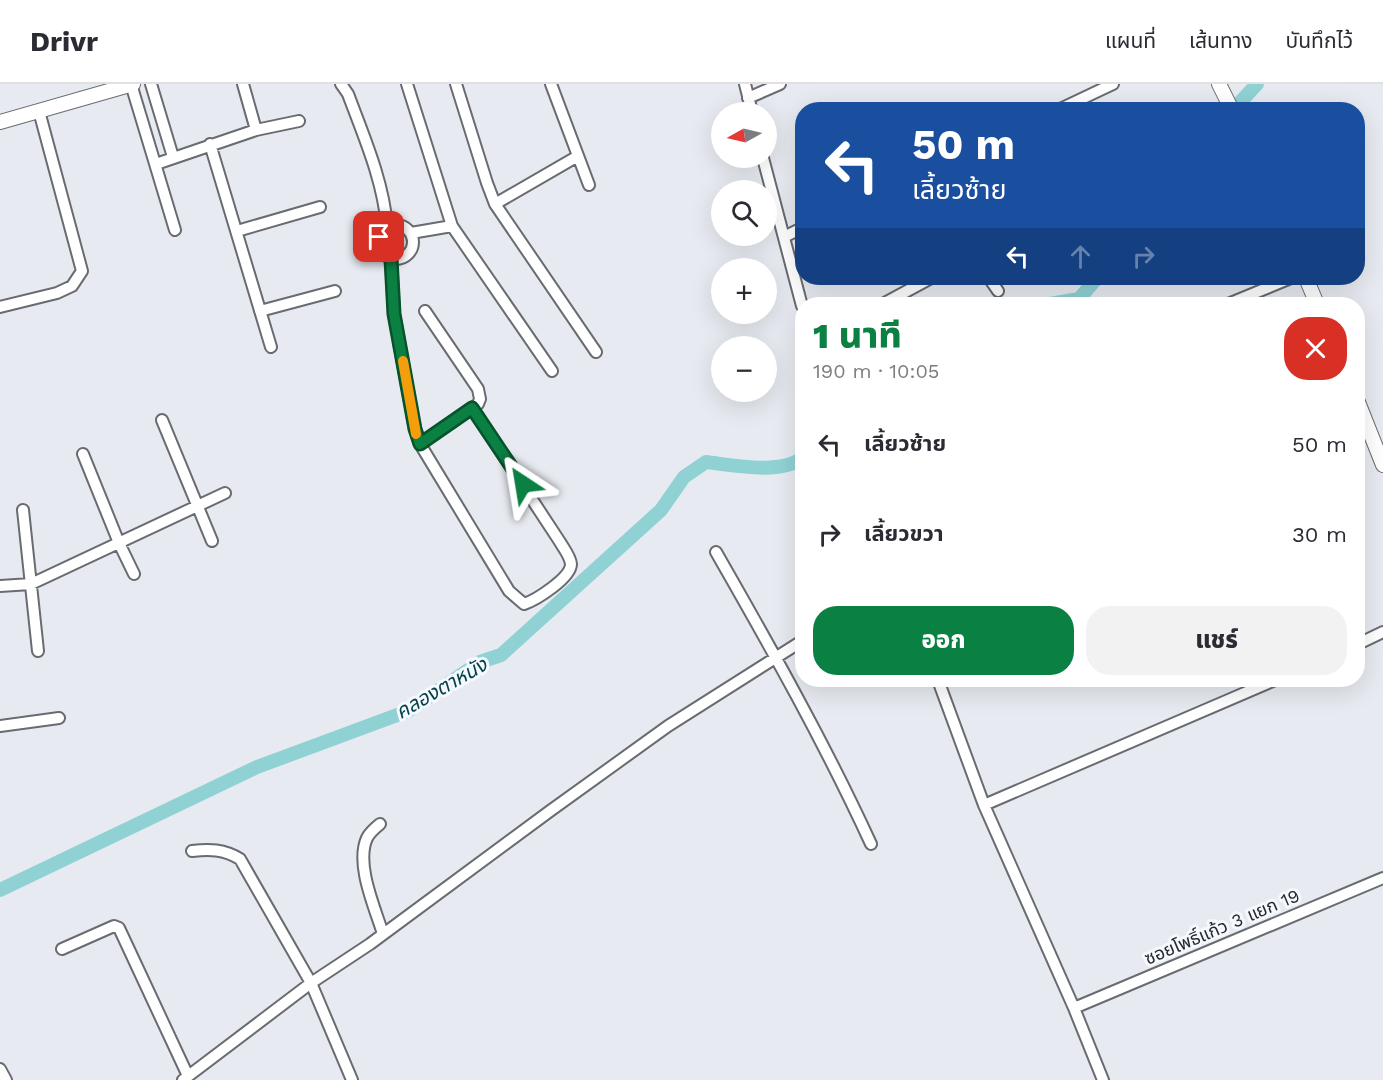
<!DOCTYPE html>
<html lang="th">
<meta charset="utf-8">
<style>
:root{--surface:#fff;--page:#f2f2f3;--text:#2b2b33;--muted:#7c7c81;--line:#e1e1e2;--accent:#0b8043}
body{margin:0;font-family:"Work Sans","Noto Sans Thai",sans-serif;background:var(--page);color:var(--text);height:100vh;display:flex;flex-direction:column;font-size:22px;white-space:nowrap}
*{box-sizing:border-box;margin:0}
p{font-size:20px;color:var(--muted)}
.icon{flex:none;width:33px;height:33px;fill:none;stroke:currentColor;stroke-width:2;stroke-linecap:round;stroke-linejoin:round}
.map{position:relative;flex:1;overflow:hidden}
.sheet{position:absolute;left:795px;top:213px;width:570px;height:390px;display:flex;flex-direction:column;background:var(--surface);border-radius:24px;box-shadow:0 6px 24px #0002}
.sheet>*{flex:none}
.top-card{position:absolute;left:795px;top:18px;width:570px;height:183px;border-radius:24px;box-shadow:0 6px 24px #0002;background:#1a4fa0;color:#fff;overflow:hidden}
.needle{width:39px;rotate:262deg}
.controls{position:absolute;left:711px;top:18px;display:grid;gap:12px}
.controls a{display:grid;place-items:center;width:66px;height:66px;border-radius:50%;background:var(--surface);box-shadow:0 6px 24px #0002;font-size:30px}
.pin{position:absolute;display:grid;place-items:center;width:51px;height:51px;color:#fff;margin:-26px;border-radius:12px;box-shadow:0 3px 9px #0006}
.me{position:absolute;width:66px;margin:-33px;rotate:327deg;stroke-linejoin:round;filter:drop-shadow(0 0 4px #0008)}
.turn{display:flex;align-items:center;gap:21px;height:126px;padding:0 18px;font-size:27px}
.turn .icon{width:78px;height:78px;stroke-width:2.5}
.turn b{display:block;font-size:42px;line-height:51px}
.lanes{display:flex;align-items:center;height:57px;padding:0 18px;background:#0003;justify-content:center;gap:30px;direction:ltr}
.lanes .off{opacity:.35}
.round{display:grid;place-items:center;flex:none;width:63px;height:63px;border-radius:24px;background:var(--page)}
.head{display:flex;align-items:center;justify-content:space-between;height:102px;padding:0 18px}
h1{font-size:36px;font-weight:800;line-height:45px;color:var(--accent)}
.primary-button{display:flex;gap:12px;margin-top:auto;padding:12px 18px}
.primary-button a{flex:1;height:69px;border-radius:24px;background:var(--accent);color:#fff;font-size:24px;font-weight:800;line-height:69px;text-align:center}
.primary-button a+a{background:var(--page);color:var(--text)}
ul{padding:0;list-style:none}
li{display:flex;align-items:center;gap:18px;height:90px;padding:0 18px}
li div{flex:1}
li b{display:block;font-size:22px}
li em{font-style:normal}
header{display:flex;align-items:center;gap:36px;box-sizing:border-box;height:84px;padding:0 30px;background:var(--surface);border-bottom:2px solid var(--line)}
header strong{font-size:28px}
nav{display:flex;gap:33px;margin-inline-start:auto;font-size:21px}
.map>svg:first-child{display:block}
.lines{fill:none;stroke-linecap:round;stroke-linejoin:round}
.canal{stroke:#90d2d4;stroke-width:14}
.minor-casing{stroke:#686b70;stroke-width:14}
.tertiary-casing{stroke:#686b70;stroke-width:16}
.minor{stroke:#fff;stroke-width:10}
.tertiary{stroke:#fff;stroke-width:14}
.route-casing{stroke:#07532c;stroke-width:15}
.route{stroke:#0b8043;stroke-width:10}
.slow{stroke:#f59e0b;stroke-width:10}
.labels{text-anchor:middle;stroke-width:6;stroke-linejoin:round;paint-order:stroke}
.street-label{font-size:18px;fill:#27282a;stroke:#f5f8fe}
.water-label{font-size:20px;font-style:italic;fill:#034345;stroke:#f5f8fe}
</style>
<header>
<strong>Drivr</strong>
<nav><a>แผนที่</a><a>เส้นทาง</a><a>บันทึกไว้</a></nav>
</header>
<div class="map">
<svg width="1383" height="996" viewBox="0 0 1383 996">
<rect width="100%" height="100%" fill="#e7ebf1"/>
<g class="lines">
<!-- canal -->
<path class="canal" d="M1233,26L1257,0
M1050,220L1079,215L1097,194
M0,806L257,683L408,627L480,578L501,571L661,426L684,393L706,378C732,381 781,391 802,374"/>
<defs>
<path id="minor" d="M131,0L175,146
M151,0L173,73
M243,0L256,46
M341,0L348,10C364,53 383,96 387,142
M407,0L452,142L552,287
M456,0L487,99L495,120L596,268
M551,0L589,101
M745,0L752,28
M748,14L780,0
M1058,26L1113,0
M210,60L271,263
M763,74L802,222
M156,80L256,46L299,37
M495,120L578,72
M379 158a17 17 0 1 1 34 0a17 17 0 1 1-34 0Z
M237,147L320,123
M411,149L452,142
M784,153L802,144
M391,175L394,230L415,345L420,360L509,507L524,520C536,516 571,494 571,480C570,472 564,465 560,458L472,324
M989,194L998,207
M883,220L931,194
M1228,220L1291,194
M0,223L57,209L72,202L82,187L39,27
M260,227L335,207
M162,336L212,457
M420,360L478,320L480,315L478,305L425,227
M83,370L119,459L134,490
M23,426L38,567
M716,468C771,564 825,660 871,760
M0,502L31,500L225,409
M1358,560L1383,548
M938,596L984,721L1074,924L1103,996
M0,642L59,634
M984,721L1275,596
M380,740C375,744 370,748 367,754C355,780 375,824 383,850
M192,767C209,765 224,765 240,775L311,899L352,996
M62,865L114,842L119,844L188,992
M1074,924L1383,794
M0,985L6,996
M183,996L311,899L370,860L550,727L668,642L802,557"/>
<path id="tertiary" d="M1219,0L1232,26
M0,38L133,0
M1306,194L1317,220
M1358,318L1383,381"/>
</defs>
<!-- minor casing -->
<use href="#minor" class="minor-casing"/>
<!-- tertiary casing -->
<use href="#tertiary" class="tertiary-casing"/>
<!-- minor -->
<use href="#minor" class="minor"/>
<!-- tertiary -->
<use href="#tertiary" class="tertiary"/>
</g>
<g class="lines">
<defs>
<path id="route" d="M379,153L381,166L391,175L394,230L415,345L420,360L472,324L523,400"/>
</defs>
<!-- route casing -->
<use href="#route" class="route-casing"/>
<!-- route -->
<use href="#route" class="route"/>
<!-- slow -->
<path class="slow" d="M403,277L416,350"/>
</g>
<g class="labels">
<!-- street labels -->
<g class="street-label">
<text transform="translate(1222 843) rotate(-23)" y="6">ซอยโพธิ์แก้ว 3 แยก 19</text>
</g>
<!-- water labels -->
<g class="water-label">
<text transform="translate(441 604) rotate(-30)" y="7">คลองตาหนัง</text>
</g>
</g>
</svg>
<div class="controls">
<a><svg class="needle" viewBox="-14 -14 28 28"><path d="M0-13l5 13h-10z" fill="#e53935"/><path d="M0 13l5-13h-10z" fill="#7c7c81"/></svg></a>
<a><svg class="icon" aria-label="search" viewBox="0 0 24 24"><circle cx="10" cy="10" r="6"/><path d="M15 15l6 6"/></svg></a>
<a>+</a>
<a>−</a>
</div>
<div class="pin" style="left:379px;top:153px;background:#d93025"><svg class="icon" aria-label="arrive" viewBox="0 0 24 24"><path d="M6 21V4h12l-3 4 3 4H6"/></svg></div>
<svg class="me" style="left:523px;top:400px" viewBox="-20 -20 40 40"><path d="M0-17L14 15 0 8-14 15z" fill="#0b8043" stroke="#fff" stroke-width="4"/></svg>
<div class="top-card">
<div class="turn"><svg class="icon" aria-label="left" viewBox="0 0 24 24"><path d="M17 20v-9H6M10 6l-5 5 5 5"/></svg><div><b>50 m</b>เลี้ยวซ้าย</div></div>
<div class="lanes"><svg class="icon" aria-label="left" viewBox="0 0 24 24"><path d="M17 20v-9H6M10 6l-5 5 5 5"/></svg><svg class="icon off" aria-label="ahead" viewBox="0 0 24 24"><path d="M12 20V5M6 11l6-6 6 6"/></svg><svg class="icon off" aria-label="right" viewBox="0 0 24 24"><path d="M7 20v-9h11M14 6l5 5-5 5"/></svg></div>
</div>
<section class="sheet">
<div class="head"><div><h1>1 นาที</h1><p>190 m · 10:05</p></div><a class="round" style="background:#d93025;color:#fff"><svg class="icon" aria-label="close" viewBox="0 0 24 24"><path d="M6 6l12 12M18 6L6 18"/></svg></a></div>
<ul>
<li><svg class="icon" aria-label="left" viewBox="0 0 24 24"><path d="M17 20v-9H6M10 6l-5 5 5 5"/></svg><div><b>เลี้ยวซ้าย</b></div><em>50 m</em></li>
<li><svg class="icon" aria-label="right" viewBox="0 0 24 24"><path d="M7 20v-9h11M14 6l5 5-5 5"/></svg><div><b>เลี้ยวขวา</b></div><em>30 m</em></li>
</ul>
<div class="primary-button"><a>ออก</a><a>แชร์</a></div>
</section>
</div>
